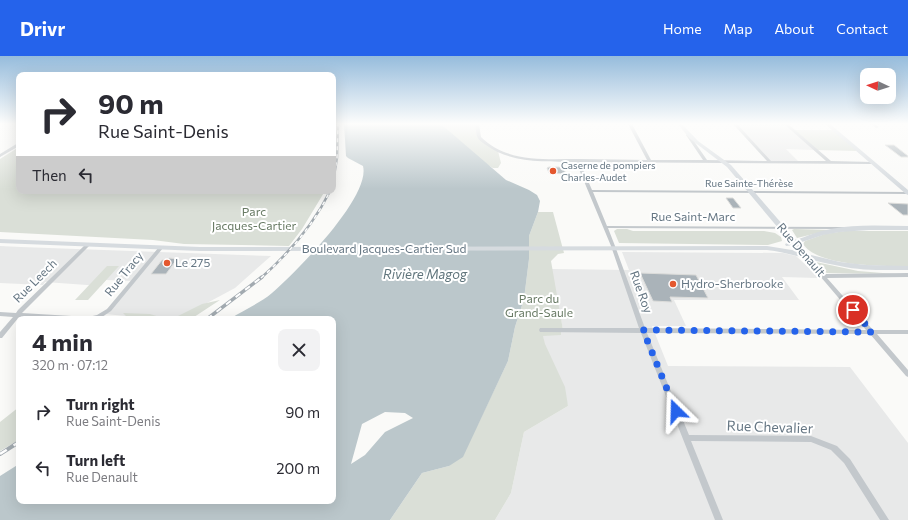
<!DOCTYPE html>
<meta charset="utf-8">
<style>
:root{--surface:#fff;--page:#f2f2f3;--text:#2b2b33;--muted:#7c7c81;--accent:#2563eb}
body{margin:0;font-family:Commissioner,sans-serif;background:var(--page);color:var(--text);height:100vh;display:flex;flex-direction:column;font-size:15px;white-space:nowrap}
*{box-sizing:border-box;margin:0}
p{font-size:13px;color:var(--muted)}
.icon{flex:none;width:22px;height:22px;fill:none;stroke:currentColor;stroke-width:2;stroke-linecap:round;stroke-linejoin:round}
.map{position:relative;flex:1;overflow:hidden}
.side{position:absolute;left:16px;top:260px;width:320px;height:188px;display:flex;flex-direction:column;background:var(--surface);border-radius:8px;box-shadow:0 4px 16px #0002}
.side>*{flex:none}
.guide{position:absolute;left:16px;top:16px;width:320px;height:122px;border-radius:8px;box-shadow:0 4px 16px #0002;background:#fff;color:var(--text);overflow:hidden}
.needle{width:26px;rotate:274deg}
.fabs{position:absolute;left:860px;top:12px;display:grid;gap:8px}
.fabs a{display:grid;place-items:center;width:36px;height:36px;border-radius:8px;background:var(--surface);box-shadow:0 4px 16px #0002;font-size:20px}
.pin{position:absolute;display:grid;place-items:center;width:34px;height:34px;color:#fff;margin:-17px;border:2px solid #fff;border-radius:50%;box-shadow:0 1px 4px #0007}
.me{position:absolute;width:44px;margin:-22px;rotate:338deg;stroke-linejoin:round;filter:drop-shadow(0 0 3px #0008)}
.turn{display:flex;align-items:center;gap:14px;height:84px;padding:0 16px;font-size:18px}
.turn .icon{width:52px;height:52px;stroke-width:2.5}
.turn b{display:block;font-size:28px;line-height:34px}
.then{display:flex;align-items:center;height:38px;padding:0 16px;background:#0003;gap:8px;font-size:15px}
.round{display:grid;place-items:center;flex:none;width:42px;height:42px;border-radius:8px;background:var(--page)}
.headline{display:flex;align-items:center;justify-content:space-between;height:68px;padding:0 16px}
h1{font-size:24px;font-weight:700;line-height:30px}
ul{padding:0;list-style:none}
li{display:flex;align-items:center;gap:12px;height:56px;padding:0 16px}
li div{flex:1}
li b{display:block;font-size:15px}
li em{font-style:normal}
header{display:flex;align-items:center;gap:24px;box-sizing:border-box;height:56px;padding:0 20px;background:var(--accent);color:#fff}
header strong{font-size:19px}
nav{display:flex;gap:22px;margin-inline-start:auto;font-size:14px}
.map>svg:first-child{display:block}
.built{fill:#e8e9e9}
.green{fill:#dadfd7}
.water{fill:#bbc7cb;fill-rule:evenodd}
.building{fill:#aab3b9;stroke:#dcdcda}
.lines{fill:none;stroke-linecap:round;stroke-linejoin:round}
.street{fill:#c3c8cc;fill-rule:evenodd}
.secondary{fill:#d6dbdf;fill-rule:evenodd}
.rail-far2-casing{stroke:#a2aab0;stroke-width:2.5}
.rail-far1-casing{stroke:#a2aab0;stroke-width:3.5}
.rail-casing{stroke:#a2aab0;stroke-width:4}
.rail-far2{stroke:#fff;stroke-width:1.5;stroke-dasharray:4;stroke-linecap:butt}
.rail-far1{stroke:#fff;stroke-width:2;stroke-dasharray:6;stroke-linecap:butt}
.rail{stroke:#fff;stroke-width:2.5;stroke-dasharray:8;stroke-linecap:butt}
.route{stroke:#2563eb;stroke-width:7;stroke-dasharray:0 12.6}
.poi-dot{fill:#e4572e;stroke:#fff;stroke-width:1.5}
.labels{text-anchor:middle;stroke-width:4;stroke-linejoin:round;paint-order:stroke}
.far-poi-label{font-size:10px;fill:#657683;stroke:#fff;text-anchor:start}
.far-street-label{font-size:10px;fill:#657683;stroke:#fff}
.park-label{font-size:12px;fill:#687a64;stroke:#fff}
.street-label{font-size:12px;fill:#657683;stroke:#fff}
.poi-label{font-size:12px;fill:#657683;stroke:#fff;text-anchor:start}
.water-label{font-size:13px;font-style:italic;fill:#60757c;stroke:#fff}
.near-street-label{font-size:14px;fill:#657683;stroke:#fff}
</style>
<header>
<strong>Drivr</strong>
<nav><a>Home</a><a>Map</a><a>About</a><a>Contact</a></nav>
</header>
<div class="map">
<svg width="908" height="464" viewBox="0 0 908 464">
<rect width="100%" height="100%" fill="#fafaf8"/>
<!-- built -->
<path class="built" d="M735,68H786L815,94L786,93L799,106H770Z
M0,190L21,191L271,200L235,232L179,262L157,263L105,258L133,225L106,224L101,230L45,226L43,229L0,227Z
M622,196L783,197L796,200L809,212L818,222L782,221L799,244H674L686,270H652L668,310L850,311L908,387V464H495L511,437L524,376L568,350L544,288L542,274H563L551,213L629,214Z"/>
<!-- green -->
<path class="green" d="M441,68H477L480,82L498,95L501,107L498,112H493L486,108Z
M793,74H834L858,95L815,94Z
M19,91V135H325L302,173L289,190L184,188L153,184L0,176V103Z
M538,156H553L564,197L558,198L551,205L563,274H561V279L543,280L545,288L565,331L568,350L524,376L511,437L495,464H390L422,417L449,410L478,368L508,305L515,271L524,243L529,203V180Z
M617,173H627L633,175H764L775,177L781,181L782,185L768,189L619,187L614,175Z
M792,174L794,173L830,174L797,182Z
M845,175H908V210C883,210 818,211 803,188L805,185L825,178Z
M816,206L858,215L895,218L827,217L823,215Z
M107,210H119L88,244H75Z
M220,244L191,263H129L123,257L150,258L166,263L178,260L202,248Z
M19,351V384L0,395V366Z"/>
<!-- water -->
<path class="water" d="M344,68H441L506,124L529,134L537,139L540,145L538,156L529,180V203L524,243L515,271L508,305L463,401L449,410L422,417L390,464H0V420L19,408V445H333V263H230C243,254 259,248 272,237C295,217 371,141 363,110L348,102L346,100ZM385,356L405,357L413,362L385,376L365,399L351,408L362,368Z"/>
<!-- building -->
<path class="building" d="M885,89H894L908,100V101H901Z
M549,111H563L566,118L549,117L547,112Z
M726,142H733L741,152H733Z
M888,147L908,148V159H903Z
M169,202L177,203L166,218H151L162,204H168Z
M640,217L696,219L708,242L670,241L672,246L653,245Z"/>
<g class="lines">
<!-- street -->
<path class="street" d="M475,68H479L481,81C507,107 545,103 580,103C602,103 625,104 647,104L628,68H632L651,104H703L686,79L688,78H689L707,104L767,105L733,68H737L771,105H826L784,68H788L831,105L872,106L874,107L872,108L580,106L592,134L908,136V138L593,136L607,170L846,171L848,172L846,173L608,172L615,190L645,272L866,274L802,199L801,198L802,197H806L825,218L908,217V221L827,222L873,274H908V278H877L908,314V321L906,320L870,278L647,277L689,379L811,380L837,390L850,403L889,464H880L844,407L831,394L811,386L691,385L723,464H715L641,277L542,276H540L539,274L540,272H639L611,190L576,106C546,105 512,108 486,89C483,87 478,84 477,80C476,77 476,72 475,68Z
M871,68H875L879,71L876,72Z
M18,87H19V90L0,101V98Z
M86,188H88L90,189L22,257L88,261L97,259L107,253L159,191H161L163,192L111,255L99,263H52L19,261L2,282H0V276L13,261L0,260V256L16,257L18,254Z"/>
<!-- secondary -->
<path class="secondary" d="M678,68H682L698,85L731,109L796,184C807,180 819,175 831,173C856,168 882,170 908,170V174H869L840,176L823,179L799,187L807,198L840,206L866,209L908,210V214C885,214 862,215 840,210C815,206 792,197 767,194L200,195L0,187V183L200,191L767,190L798,195L793,189L786,190L785,188L790,186L727,111L689,82Z
M825,68H830L908,134V139L906,138Z"/>
<defs>
<path id="rail-far2" d="M333,126L337,102L338,68
M261,222C289,197 313,170 330,135"/>
<path id="rail-far1" d="M207,263L262,221"/>
<path id="rail" d="M0,398L19,386"/>
</defs>
<!-- rail-far2 casing -->
<use href="#rail-far2" class="rail-far2-casing"/>
<!-- rail-far1 casing -->
<use href="#rail-far1" class="rail-far1-casing"/>
<!-- rail casing -->
<use href="#rail" class="rail-casing"/>
<!-- rail-far2 -->
<use href="#rail-far2" class="rail-far2"/>
<!-- rail-far1 -->
<use href="#rail-far1" class="rail-far1"/>
<!-- rail -->
<use href="#rail" class="rail"/>
</g>
<!-- sky -->
<linearGradient id="sky" x2="0" y2="1"><stop stop-color="#96bcdc"/><stop offset="0.51" stop-color="#fdfdfc"/><stop offset="1" stop-color="#fdfdfc" stop-opacity="0"/></linearGradient>
<rect width="908" height="133" fill="url(#sky)"/>
<g class="lines">
<!-- route -->
<path class="route" d="M676,355L643,274L872,276L853,254"/>
</g>
<!-- markers -->
<g class="poi-dot">
<circle cx="553" cy="115" r="4"/>
<circle cx="167" cy="207" r="4"/>
<circle cx="673" cy="228" r="4"/>
</g>
<g class="labels">
<!-- far-poi labels -->
<g class="far-poi-label">
<text x="561" y="113">Caserne de pompiers<tspan x="561" dy="12">Charles-Audet</tspan></text>
</g>
<!-- far-street labels -->
<g class="far-street-label">
<text x="749" y="131">Rue Sainte-Thérèse</text>
</g>
<!-- park labels -->
<g class="park-label">
<text x="254" y="160">Parc<tspan x="254" dy="14">Jacques-Cartier</tspan></text>
<text x="539" y="247">Parc du<tspan x="539" dy="14">Grand-Saule</tspan></text>
</g>
<!-- street labels -->
<g class="street-label">
<text x="693" y="165">Rue Saint-Marc</text>
<text x="384" y="197">Boulevard Jacques-Cartier Sud</text>
<text transform="translate(801 194) rotate(49)" y="4">Rue Denault</text>
<text transform="translate(124 218) rotate(-51)" y="4">Rue Tracy</text>
<text transform="translate(35 225) rotate(-45)" y="4">Rue Leech</text>
<text transform="translate(641 236) rotate(70)" y="4">Rue Roy</text>
</g>
<!-- poi labels -->
<g class="poi-label">
<text x="175" y="211">Le 275</text>
<text x="681" y="232">Hydro-Sherbrooke</text>
</g>
<!-- water labels -->
<g class="water-label">
<text x="425" y="223">Rivière Magog</text>
</g>
<!-- near-street labels -->
<g class="near-street-label">
<text transform="translate(770 371) rotate(2)" y="5">Rue Chevalier</text>
</g>
</g>
</svg>
<div class="fabs">
<a><svg class="needle" viewBox="-14 -14 28 28"><path d="M0-13l5 13h-10z" fill="#e53935"/><path d="M0 13l5-13h-10z" fill="#7c7c81"/></svg></a>
</div>
<div class="pin" style="left:853px;top:254px;background:#d93025"><svg class="icon" aria-label="arrive" viewBox="0 0 24 24"><path d="M6 21V4h12l-3 4 3 4H6"/></svg></div>
<svg class="me" style="left:676px;top:355px" viewBox="-20 -20 40 40"><path d="M0-17L14 15 0 8-14 15z" fill="#2563eb" stroke="#fff" stroke-width="4"/></svg>
<div class="guide">
<div class="turn"><svg class="icon" aria-label="right" viewBox="0 0 24 24"><path d="M7 20v-9h11M14 6l5 5-5 5"/></svg><div><b>90 m</b>Rue Saint-Denis</div></div>
<div class="then">Then<svg class="icon" aria-label="left" viewBox="0 0 24 24"><path d="M17 20v-9H6M10 6l-5 5 5 5"/></svg></div>
</div>
<section class="side">
<div class="headline"><div><h1>4 min</h1><p>320 m · 07:12</p></div><a class="round"><svg class="icon" aria-label="close" viewBox="0 0 24 24"><path d="M6 6l12 12M18 6L6 18"/></svg></a></div>
<ul>
<li><svg class="icon" aria-label="right" viewBox="0 0 24 24"><path d="M7 20v-9h11M14 6l5 5-5 5"/></svg><div><b>Turn right</b><p>Rue Saint-Denis</p></div><em>90 m</em></li>
<li><svg class="icon" aria-label="left" viewBox="0 0 24 24"><path d="M17 20v-9H6M10 6l-5 5 5 5"/></svg><div><b>Turn left</b><p>Rue Denault</p></div><em>200 m</em></li>
</ul>
</section>
</div>
